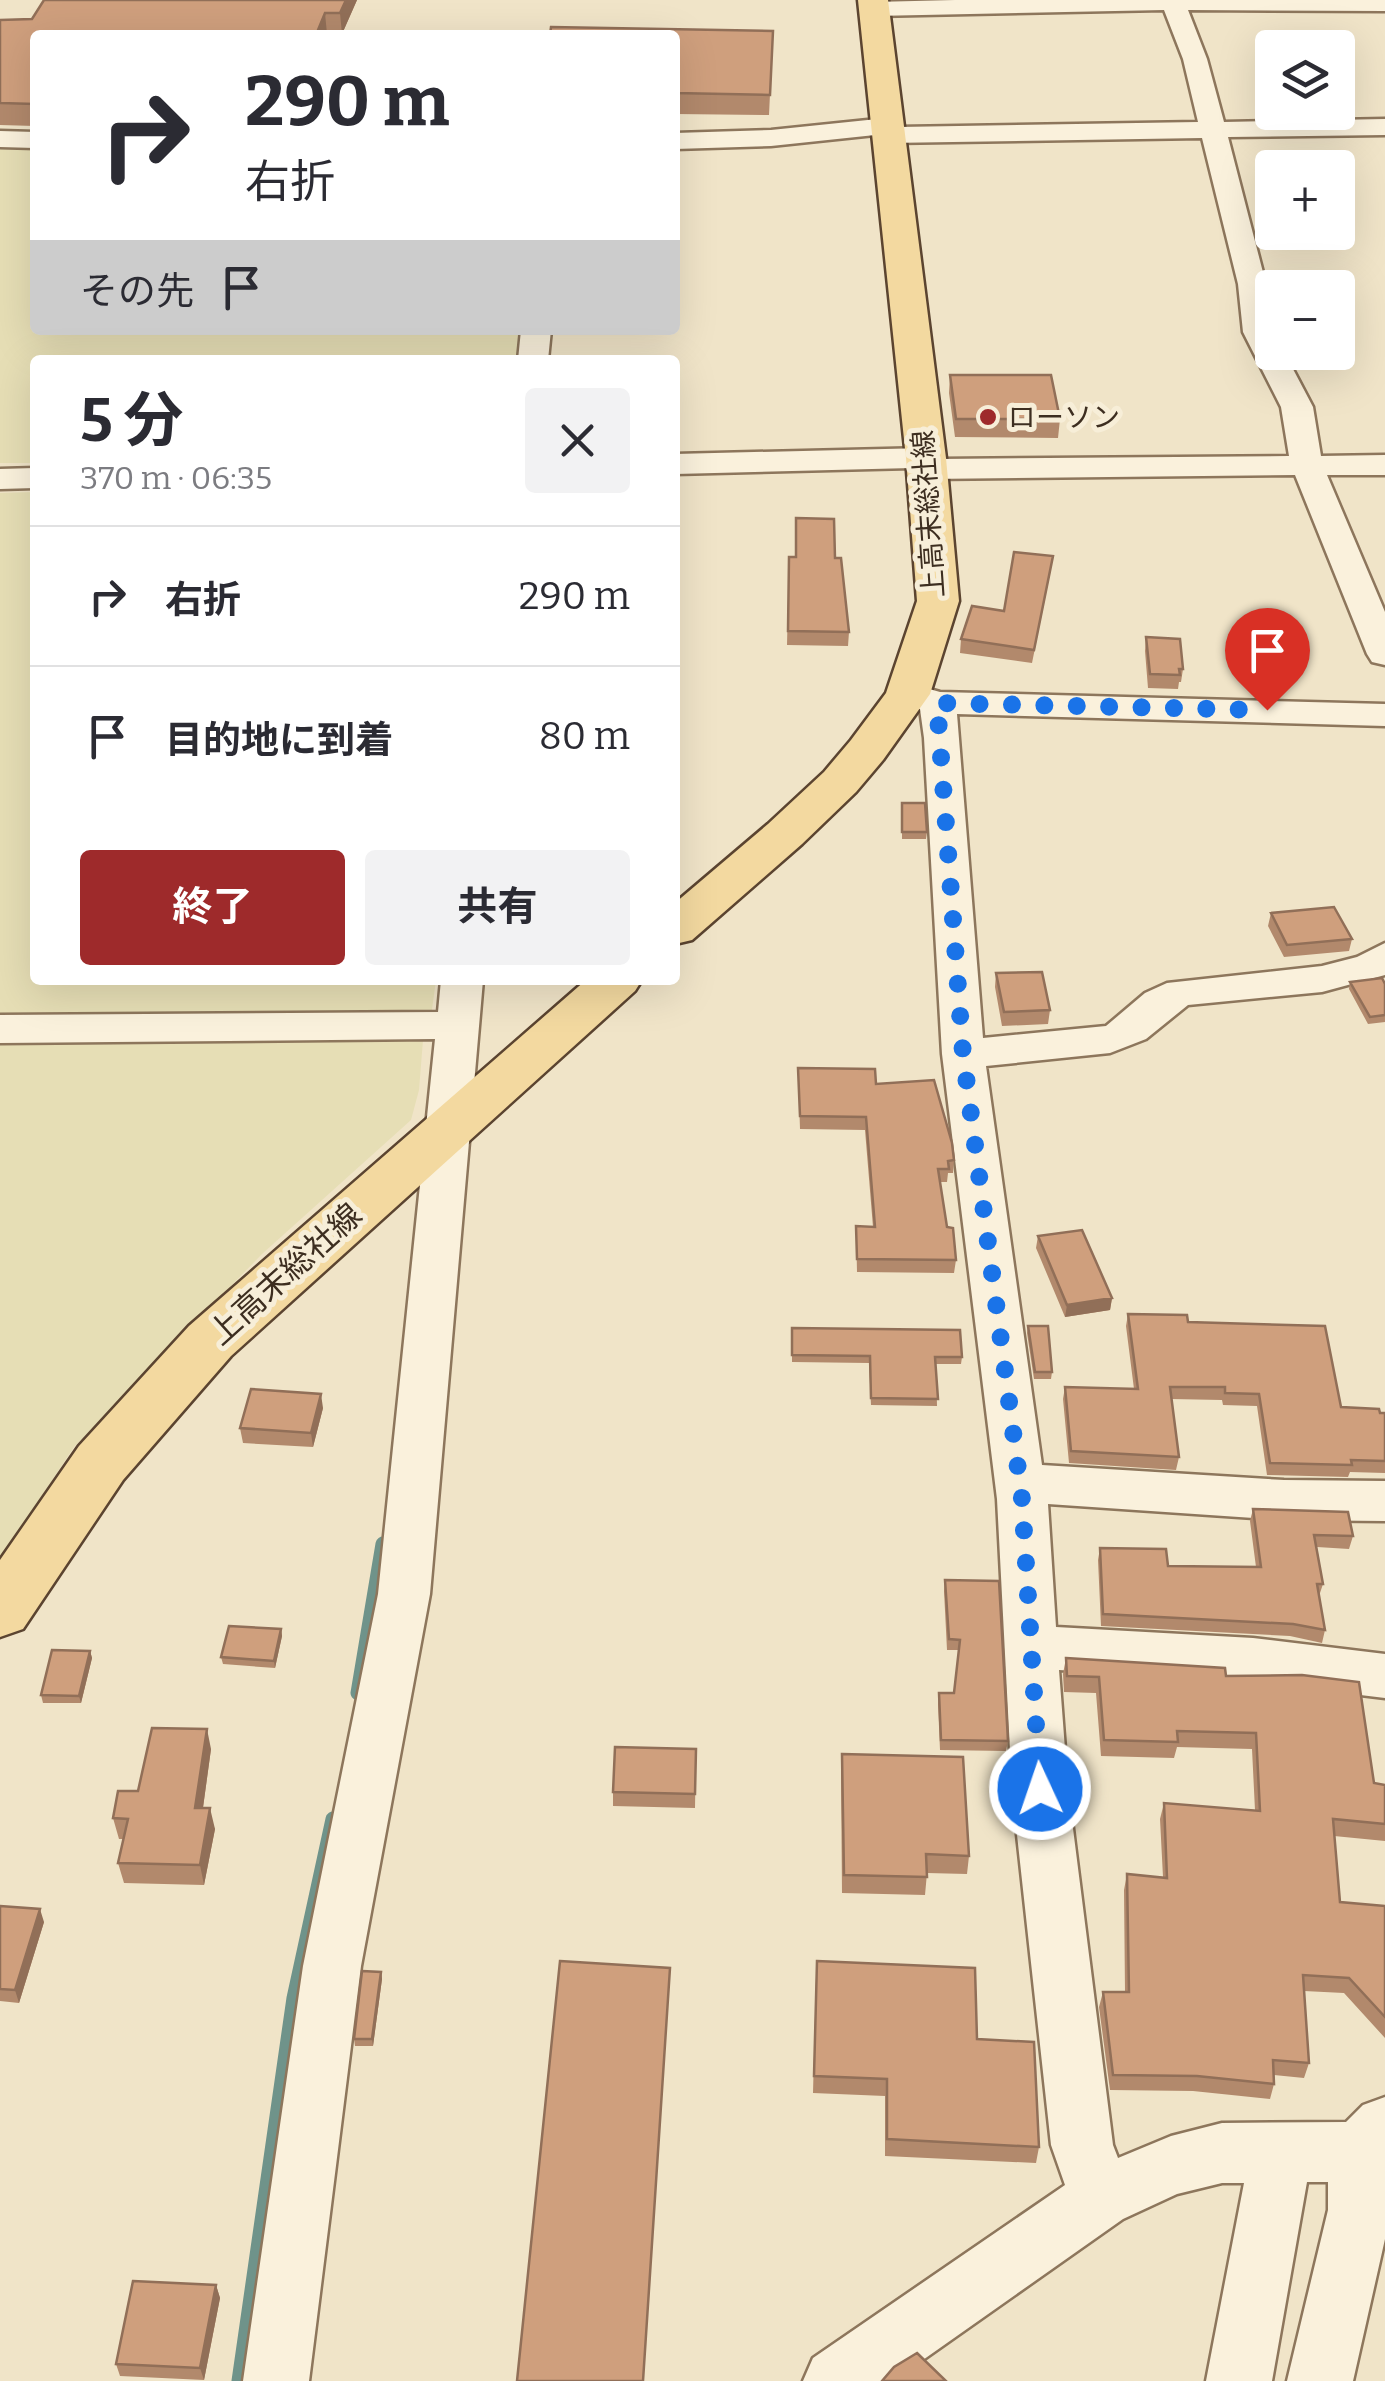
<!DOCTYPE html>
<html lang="ja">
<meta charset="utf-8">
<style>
:root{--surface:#fff;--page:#f2f2f3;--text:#2b2b33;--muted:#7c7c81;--line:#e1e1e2;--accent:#9e2a2b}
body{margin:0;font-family:Bitter,"Noto Sans JP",serif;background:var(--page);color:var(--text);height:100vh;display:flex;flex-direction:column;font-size:38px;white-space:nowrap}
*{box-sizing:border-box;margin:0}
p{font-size:32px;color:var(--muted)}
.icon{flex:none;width:55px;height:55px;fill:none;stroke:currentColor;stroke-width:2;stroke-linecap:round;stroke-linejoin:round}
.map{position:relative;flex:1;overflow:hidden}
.drawer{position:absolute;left:30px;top:355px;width:650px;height:630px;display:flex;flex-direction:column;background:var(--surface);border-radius:10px;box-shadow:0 10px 40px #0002}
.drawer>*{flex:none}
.guide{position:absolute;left:30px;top:30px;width:650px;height:305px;border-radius:10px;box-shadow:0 10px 40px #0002;background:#fff;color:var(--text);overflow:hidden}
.tools{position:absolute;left:1255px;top:30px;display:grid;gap:20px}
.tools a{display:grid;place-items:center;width:100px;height:100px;border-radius:10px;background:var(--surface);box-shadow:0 10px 40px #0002;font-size:50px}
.pin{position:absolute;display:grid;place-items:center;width:85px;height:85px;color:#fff;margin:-102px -42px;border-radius:50% 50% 50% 0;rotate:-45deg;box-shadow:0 0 10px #0007}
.pin .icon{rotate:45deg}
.me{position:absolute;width:110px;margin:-55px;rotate:357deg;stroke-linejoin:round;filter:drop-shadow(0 0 8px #0008)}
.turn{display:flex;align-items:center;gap:35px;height:210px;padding:0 50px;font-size:45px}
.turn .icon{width:130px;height:130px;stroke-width:2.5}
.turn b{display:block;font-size:70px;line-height:85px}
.then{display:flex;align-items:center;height:95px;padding:0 50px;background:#0003;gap:20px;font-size:38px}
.round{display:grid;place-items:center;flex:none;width:105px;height:105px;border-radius:10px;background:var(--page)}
.headline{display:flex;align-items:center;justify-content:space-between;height:170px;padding:0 50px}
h1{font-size:60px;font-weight:700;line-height:75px}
.button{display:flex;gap:20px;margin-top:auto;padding:20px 50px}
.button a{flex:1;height:115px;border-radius:10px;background:var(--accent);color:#fff;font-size:40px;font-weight:700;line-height:115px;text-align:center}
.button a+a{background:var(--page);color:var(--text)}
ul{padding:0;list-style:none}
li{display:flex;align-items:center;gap:30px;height:140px;padding:0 50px;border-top:2px solid var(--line)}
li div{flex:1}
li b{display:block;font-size:38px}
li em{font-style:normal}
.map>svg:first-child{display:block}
.farmland{fill:#e6deb5}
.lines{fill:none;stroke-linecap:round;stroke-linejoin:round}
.stream{stroke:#6f938a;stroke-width:15}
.minor-casing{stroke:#8d765c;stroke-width:5}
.major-casing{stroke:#5b4430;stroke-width:5}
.minor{fill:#faf1dc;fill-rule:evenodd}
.major{fill:#f3d9a0;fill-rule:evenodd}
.wall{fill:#b2896c}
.shaded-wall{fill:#916f58}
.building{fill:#cf9f7d;stroke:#916f58;stroke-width:2.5}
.route{stroke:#1a73e8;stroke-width:18;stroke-dasharray:0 32.4}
.poi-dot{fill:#9e2a2b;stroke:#f7eed8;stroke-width:4}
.labels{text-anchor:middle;stroke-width:10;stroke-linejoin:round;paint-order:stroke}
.far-poi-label{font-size:28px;fill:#3d2e20;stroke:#f7eed8;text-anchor:start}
.far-street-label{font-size:28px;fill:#3d2e20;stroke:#f7eed8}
.street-label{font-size:32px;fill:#3d2e20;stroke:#f7eed8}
</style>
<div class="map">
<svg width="1385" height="2381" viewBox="0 0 1385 2381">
<rect width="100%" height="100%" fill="#f0e4c8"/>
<!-- farmland -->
<path class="farmland" d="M0,144L35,145V330H527L524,360H35V463H0Z
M35,492V980H436L431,1017L0,1019V493Z
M0,1038L423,1040L419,1090L411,1120L262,1254L74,1447L0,1559Z"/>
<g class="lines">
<!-- stream -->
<path class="stream" d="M358,1693L383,1544
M239,2381L294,1998L333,1819"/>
<defs>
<path id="minor" d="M955,0H1385V11L1188,10L1207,59L1224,122L1385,119V135L1228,137L1266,284L1272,352H1284L1313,407L1321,456L1385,455V475H1327L1385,612V665L1372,662L1367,654L1295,475L927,479L916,476L912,468L675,474V454L926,448L937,451L941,459L1289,456L1281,407L1243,332L1238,284L1202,138L888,143L875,135L771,146L675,149V133L771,130L887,118L896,120L899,127L1198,122L1183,59L1164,10L874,16L862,9L874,2Z
M0,131L35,132V148L0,147Z
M521,330H551L548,360H518Z
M35,468V488L0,489V469Z
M908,683L940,692L1385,704V726L957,714L983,1038L1106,1026L1145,993L1167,983L1322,966L1357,957L1385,943V975L1322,992L1188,1005L1146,1039L1110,1053L986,1066L1042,1465L1284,1480L1385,1481V1521L1284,1520L1048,1504L1056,1627L1253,1638L1385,1654V1698L1253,1682L1059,1670L1068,1789L1113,2145L1118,2158L1171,2136L1222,2123L1346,2122L1363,2105L1385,2097V2239L1353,2381H1287L1328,2210V2182H1307L1272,2381H1206L1244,2183H1222L1177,2194L1123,2219L893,2381H803L813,2358L1065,2185L1051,2145L1012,1789L997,1499L942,1054L924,738L920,709L895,702L890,694L895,686Z
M441,980H483L430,1594L361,1966L309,2381H243L303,1966L378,1594L435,1039L0,1043V1015L438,1012Z"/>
<path id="major" d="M858,0H888L946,458L959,601L930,694L883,760L856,792L802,844L692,940L675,944V903L768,824L824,772L851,740L886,693L917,601L906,458Z
M586,980H642L635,991L231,1356L123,1480L23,1629L0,1637V1560L79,1446L189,1326Z"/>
</defs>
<!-- minor casing -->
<use href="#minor" class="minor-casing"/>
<!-- major casing -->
<use href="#major" class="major-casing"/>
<!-- minor -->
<use href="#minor" class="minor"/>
<!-- major -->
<use href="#major" class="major"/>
</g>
<!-- wall -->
<path class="wall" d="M44,0H357L342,34L35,35V126L0,125V20L32,19Z
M773,31L769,115L675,114V35Z
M950,375L1060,419L1058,438L955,437L949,393Z
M789,557L835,558L849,632L848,646L787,645Z
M1051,569L1032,663L960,653L961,639L1004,611Z
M1146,637L1183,669L1181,682H1179L1178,689L1148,688L1145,651Z
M902,803L927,832L926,839H902Z
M1271,913L1352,939L1349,951L1284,957L1268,926Z
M996,973L1050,1010L1048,1024L1002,1026L995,987Z
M484,980H538L530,985L486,984Z
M1350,982L1385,984V1022L1368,1024L1349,989Z
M798,1068L876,1084L954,1160L953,1173H948L947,1182H940L947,1227L956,1260L954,1273L857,1272L856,1226L873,1227L865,1130L800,1129Z
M1038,1236L1112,1298L1110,1310L1065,1317L1036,1248Z
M1128,1314L1188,1322L1341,1407L1385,1413V1473L1350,1472L1348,1477L1267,1475L1257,1406L1223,1405L1222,1400L1171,1399L1179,1457L1176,1470L1069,1463L1063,1399L1065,1387L1134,1389L1126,1326Z
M1028,1326L1052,1372L1051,1379H1034L1027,1333Z
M792,1328L962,1357L961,1364H936L937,1406L871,1405L869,1363L792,1362Z
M323,1408L313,1447L243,1443L240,1428Z
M1253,1509L1353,1536L1349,1549L1317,1547L1323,1584L1319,1596L1325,1630L1322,1643L1290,1636L1101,1626L1098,1560L1100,1548L1168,1566L1256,1567L1250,1521Z
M945,1580L1008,1741L1006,1751L940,1750L938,1704L939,1693H954L959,1650H947L944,1591Z
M281,1629L282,1636L275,1668L223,1664L221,1657Z
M90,1651L92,1658L81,1703H43L41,1695Z
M1066,1658L1226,1676L1374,1783L1385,1785V1841L1334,1836L1340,1902L1385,1906V2038L1344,1993L1304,1991L1309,2063L1304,2078L1274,2075V2084L1270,2099L1193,2091L1110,2090L1099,2007L1103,1992H1125L1124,1890L1127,1874L1163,1877L1160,1819L1164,1803L1255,1810L1252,1749L1177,1747L1174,1758L1101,1756L1096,1693L1064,1692L1063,1674Z
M211,1749L203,1808L215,1829L204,1885L124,1883L118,1863L124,1839H119L113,1818L138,1791Z
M696,1749L695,1808L613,1806V1792Z
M842,1754L969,1856L967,1874L927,1873L925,1895L842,1893L841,1773Z
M0,1906L44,1922L19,2003L0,2001Z
M381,1972L382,1979L373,2046H355L354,2039Z
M816,1978L977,2039L1039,2147L1036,2163L885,2156V2096L813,2093Z
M216,2285L220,2298L204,2380L120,2376L116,2364Z"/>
<!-- shaded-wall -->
<path class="shaded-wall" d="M346,0H357L342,34L340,13Z
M325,13L327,34L326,35H316Z
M1112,1298L1110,1310L1065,1317L1067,1305Z
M321,1394L323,1408L313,1447L311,1433Z
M281,1629L282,1636L275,1668L274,1661Z
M90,1651L92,1658L81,1703L79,1696Z
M207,1729L211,1749L200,1829L195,1808Z
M210,1808L215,1829L204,1885L200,1865Z
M40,1909L44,1922L19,2003L15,1990Z
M381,1972L382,1979L373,2046L372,2039Z
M216,2285L220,2298L204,2380L200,2368Z"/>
<!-- building -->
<path class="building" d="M44,0H346L340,13H325L316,35H35V104L0,103V20L32,19Z
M551,27L773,31L770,95L675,93V35H550Z
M950,375H1051L1060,419H956Z
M796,518L834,519L835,558H841L849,632L788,631L789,557H796Z
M1014,552L1053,556L1034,650L961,639L972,606L1004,611Z
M1146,637L1180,639L1183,669H1179L1180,675L1150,674Z
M902,803H925L927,832H902Z
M1334,907L1352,939L1287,945L1271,913Z
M1042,972L1050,1010L1004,1012L996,973Z
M1382,978L1385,984V1015L1370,1017L1350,982Z
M798,1068L875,1069L876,1084L934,1080L952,1143L954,1160L948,1161L949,1169H938L947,1227L953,1228L956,1260L857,1259L856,1226L875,1227L866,1117L800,1116Z
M1082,1230L1112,1298L1067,1305L1038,1236Z
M1128,1314L1187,1315L1188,1322L1325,1326L1341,1407L1379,1409L1380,1413H1385V1461L1351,1460L1352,1465L1270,1463L1259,1394L1225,1393V1387H1170L1179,1457L1071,1451L1065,1387L1138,1389Z
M1028,1326H1048L1052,1372H1035Z
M792,1328L960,1330L962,1357H935L938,1399L871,1398L870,1356L792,1355Z
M251,1389L321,1394L311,1433L240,1428Z
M1253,1509L1348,1512L1353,1536L1314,1535L1323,1584H1317L1325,1630L1293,1624L1103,1614L1100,1548L1166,1549L1168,1566L1261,1567Z
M945,1580L999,1581L1008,1741L941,1740L939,1693H954L960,1640L949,1639Z
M229,1626L281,1629L274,1661L221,1657Z
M52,1650L90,1651L79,1696L41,1695Z
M1066,1658L1225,1668L1226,1676L1302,1675L1359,1682L1374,1783L1385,1785V1824L1333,1819L1340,1902L1385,1906V2017L1349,1978L1303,1975L1309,2063L1273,2060L1274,2084L1197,2076L1113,2075L1103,1992H1129L1127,1874L1167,1878L1164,1803L1260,1811L1256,1733L1177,1731L1178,1742L1104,1740L1099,1677L1067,1676Z
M152,1728L207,1729L195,1808H210L200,1865L118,1863L128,1819L113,1818L118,1791H138Z
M615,1747L696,1749L695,1794L613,1792Z
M842,1754L963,1757L969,1856L926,1854L927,1877L844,1875Z
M0,1906L40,1909L15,1990L0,1989Z
M560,1961L670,1968L643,2381H517Z
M817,1961L975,1968L977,2039L1034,2042L1039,2147L887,2139V2079L814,2076Z
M362,1971L381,1972L372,2039H354Z
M133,2281L216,2285L200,2368L116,2364Z
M917,2353L946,2381H882L894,2367Z"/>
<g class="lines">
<!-- route -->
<path class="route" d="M1040,1789L1022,1499L963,1054L937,703L1267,710"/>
</g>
<!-- markers -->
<circle class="poi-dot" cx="988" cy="417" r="10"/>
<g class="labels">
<!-- far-poi labels -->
<g class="far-poi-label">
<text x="1008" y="427">ローソン</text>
</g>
<!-- far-street labels -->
<g class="far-street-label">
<text transform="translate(928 514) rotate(-94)" y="10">上高末総社線</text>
</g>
<!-- street labels -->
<g class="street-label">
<text transform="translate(285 1274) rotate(-42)" y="11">上高末総社線</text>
</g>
</g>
</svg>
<div class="tools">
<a><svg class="icon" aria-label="layers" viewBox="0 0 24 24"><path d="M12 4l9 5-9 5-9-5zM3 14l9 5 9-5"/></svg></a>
<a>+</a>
<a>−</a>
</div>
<div class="pin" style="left:1267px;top:710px;background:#d93025"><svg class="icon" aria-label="arrive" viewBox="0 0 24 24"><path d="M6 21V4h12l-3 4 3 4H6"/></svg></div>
<svg class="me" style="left:1040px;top:1789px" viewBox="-20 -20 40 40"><circle r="17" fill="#1a73e8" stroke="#fff" stroke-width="3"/><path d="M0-11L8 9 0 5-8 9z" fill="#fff"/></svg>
<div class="guide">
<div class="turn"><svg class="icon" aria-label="right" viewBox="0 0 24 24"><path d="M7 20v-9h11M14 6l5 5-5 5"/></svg><div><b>290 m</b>右折</div></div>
<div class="then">その先<svg class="icon" aria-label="arrive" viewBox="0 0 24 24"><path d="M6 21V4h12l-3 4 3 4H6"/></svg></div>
</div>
<section class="drawer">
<div class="headline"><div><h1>5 分</h1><p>370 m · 06:35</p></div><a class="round"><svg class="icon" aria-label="close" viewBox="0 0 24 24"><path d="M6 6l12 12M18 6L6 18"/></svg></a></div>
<ul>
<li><svg class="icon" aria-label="right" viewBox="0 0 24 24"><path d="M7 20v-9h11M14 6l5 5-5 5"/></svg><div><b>右折</b></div><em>290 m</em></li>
<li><svg class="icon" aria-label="arrive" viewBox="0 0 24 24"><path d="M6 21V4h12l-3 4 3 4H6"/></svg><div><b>目的地に到着</b></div><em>80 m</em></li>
</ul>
<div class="button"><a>終了</a><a>共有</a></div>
</section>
</div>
